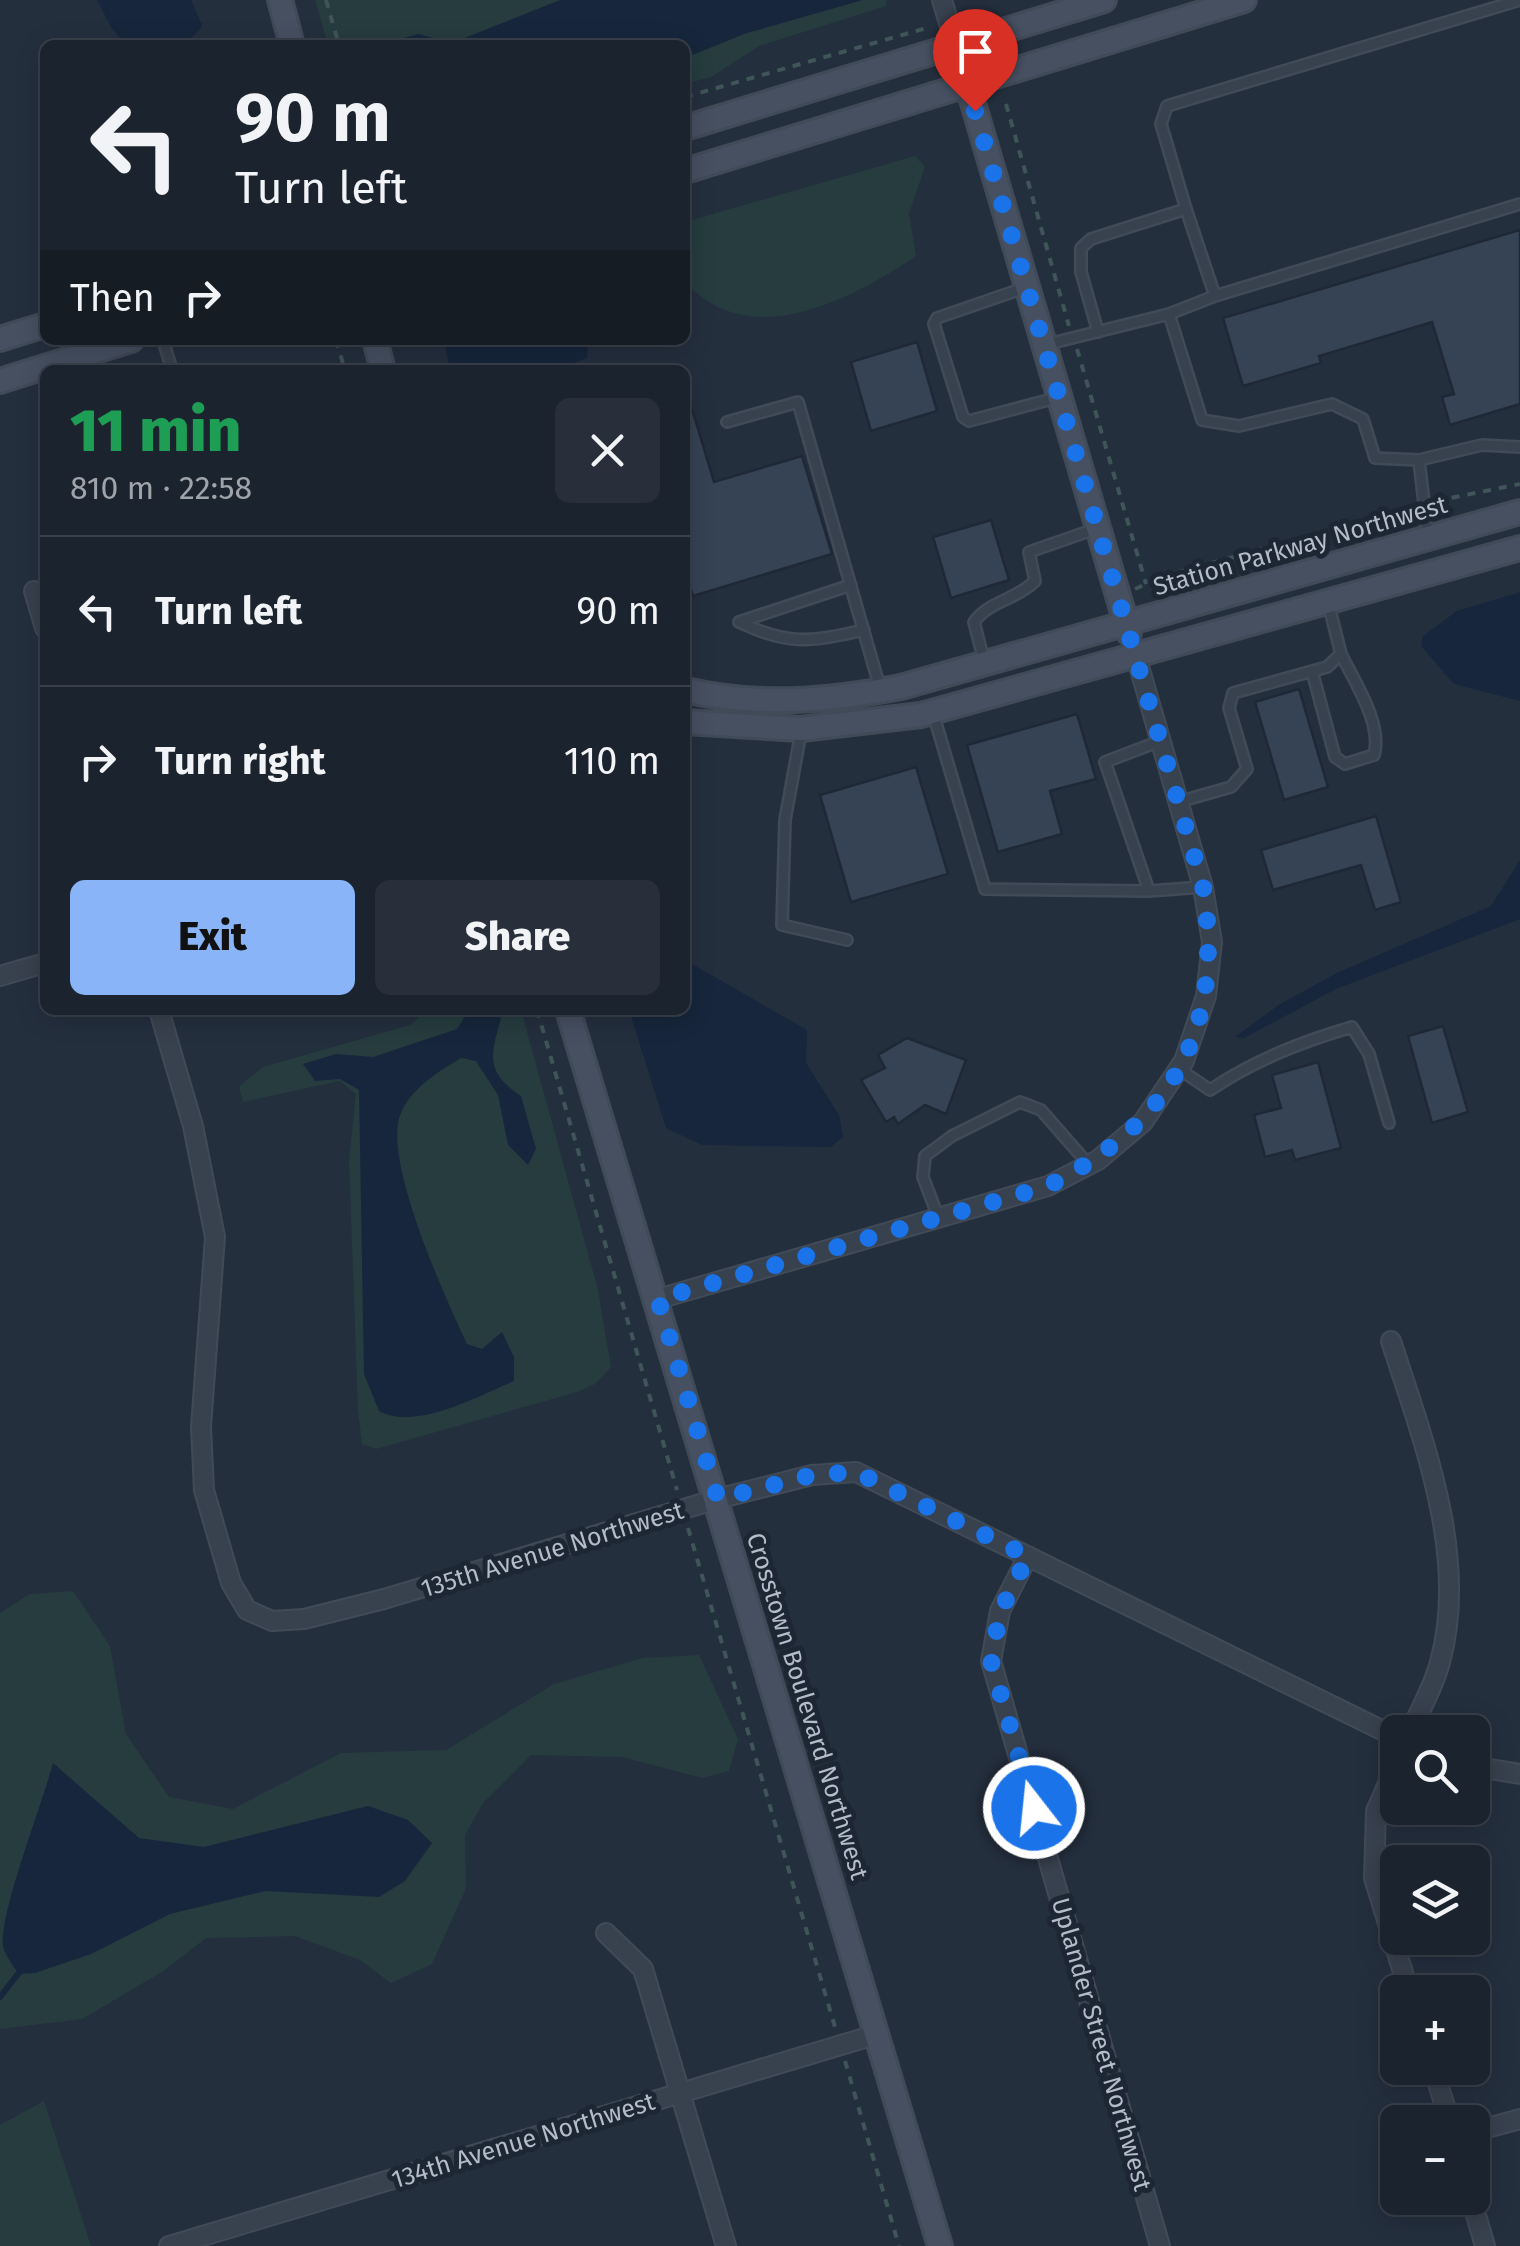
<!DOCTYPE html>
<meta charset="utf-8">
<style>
:root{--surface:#1b232e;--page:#282f3a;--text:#f1f3f6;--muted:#a0a4aa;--line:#39404a;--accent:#8ab4f8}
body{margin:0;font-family:"Fira Sans",sans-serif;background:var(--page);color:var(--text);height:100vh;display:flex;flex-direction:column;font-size:38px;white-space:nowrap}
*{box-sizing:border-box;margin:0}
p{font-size:32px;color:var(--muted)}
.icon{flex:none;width:55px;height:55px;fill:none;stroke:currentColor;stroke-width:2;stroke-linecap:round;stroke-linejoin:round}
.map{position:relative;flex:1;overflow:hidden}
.drawer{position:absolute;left:40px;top:365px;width:650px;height:650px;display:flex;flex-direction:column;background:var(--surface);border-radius:15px;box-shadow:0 5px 25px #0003,0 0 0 2px var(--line)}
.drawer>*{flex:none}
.hud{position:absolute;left:40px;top:40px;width:650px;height:305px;border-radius:15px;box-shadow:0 5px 25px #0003,0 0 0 2px var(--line);background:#1b232e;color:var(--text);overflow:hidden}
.buttons{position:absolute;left:1380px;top:1715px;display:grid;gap:20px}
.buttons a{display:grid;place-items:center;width:110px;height:110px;border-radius:15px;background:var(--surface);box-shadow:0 5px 25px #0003,0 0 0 2px var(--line);font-size:50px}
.pin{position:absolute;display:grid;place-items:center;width:85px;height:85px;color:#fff;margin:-102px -42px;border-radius:50% 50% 50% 0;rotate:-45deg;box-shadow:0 0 10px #0007}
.pin .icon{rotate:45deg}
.me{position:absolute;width:110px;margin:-55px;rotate:344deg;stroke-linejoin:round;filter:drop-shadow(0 0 8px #0008)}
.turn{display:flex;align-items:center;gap:35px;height:210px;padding:0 30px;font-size:45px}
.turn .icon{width:130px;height:130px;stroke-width:2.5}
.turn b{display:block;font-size:70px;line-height:85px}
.then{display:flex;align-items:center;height:95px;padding:0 30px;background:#0003;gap:20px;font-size:38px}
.round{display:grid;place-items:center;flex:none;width:105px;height:105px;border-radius:15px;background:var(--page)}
.overview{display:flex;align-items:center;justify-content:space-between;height:170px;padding:0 30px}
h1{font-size:60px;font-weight:800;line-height:75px;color:#1e9e55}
.button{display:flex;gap:20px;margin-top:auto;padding:20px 30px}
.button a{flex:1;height:115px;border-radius:15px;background:var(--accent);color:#111;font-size:40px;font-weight:800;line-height:115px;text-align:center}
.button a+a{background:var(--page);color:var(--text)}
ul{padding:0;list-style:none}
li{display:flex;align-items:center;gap:30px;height:150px;padding:0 30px;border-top:2px solid var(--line)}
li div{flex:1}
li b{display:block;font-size:38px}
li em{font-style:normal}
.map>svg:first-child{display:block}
.green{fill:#263c3f}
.water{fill:#17263c}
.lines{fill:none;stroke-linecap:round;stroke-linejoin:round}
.stream{stroke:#17263c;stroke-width:6}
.building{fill:#364354;stroke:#1f2835;stroke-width:2.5}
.lane-casing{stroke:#414a57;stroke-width:14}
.street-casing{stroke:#414a57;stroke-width:22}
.secondary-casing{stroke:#414a57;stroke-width:28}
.path{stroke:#3f5557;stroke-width:4;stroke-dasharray:8 8;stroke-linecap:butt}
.lane{stroke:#38414e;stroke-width:9}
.street{stroke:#38414e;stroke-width:18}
.secondary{stroke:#465061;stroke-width:22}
.route{stroke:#1a73e8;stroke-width:18;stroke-dasharray:0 32.4}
.labels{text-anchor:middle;stroke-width:10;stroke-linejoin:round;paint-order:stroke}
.street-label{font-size:25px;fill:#b4bcc9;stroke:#1d2633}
</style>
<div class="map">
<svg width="1520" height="2246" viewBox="0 0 1520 2246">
<rect width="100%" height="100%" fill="#242f3e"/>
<!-- green -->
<path class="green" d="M315,0H886V6L759,46L711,77L685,84V45H328Z
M915,156L925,167L909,213L916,256C862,293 773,341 711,303C700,296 688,289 685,276C681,260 685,238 685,222Z
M427,1010H521L598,1290L611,1367L595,1384L577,1392L376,1449L362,1444L358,1409L349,1160L356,1094L340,1081L243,1102L239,1087L263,1067L410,1025Z
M73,1591L110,1646L126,1734L169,1797L233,1809L341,1753L446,1750L554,1684L643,1658L699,1655L738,1739L729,1771L702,1778L622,1757L531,1755L483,1803L465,1835L466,1888L432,1964L391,1983L360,1960L295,1936L206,1938L162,1972L82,2019L0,2029V1613L30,1594Z
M44,2101L91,2246H0V2125Z"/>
<!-- water -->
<path class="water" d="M97,0H191L202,25C191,50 136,56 117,35C109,26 103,10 97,0Z
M560,0H863L744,34L685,58V45H380L418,34L452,43Z
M444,340H584L588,342L587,358L556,370H450Z
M1520,592V701L1454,684L1421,646L1423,636L1457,611Z
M1520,860V919L1336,989L1244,1038L1235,1037L1280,1004L1337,973L1491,906Z
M685,960L807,1030L806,1063L839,1115L843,1137L831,1147L702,1145L666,1128L629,1010H685Z
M469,1010H496L501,1018C491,1055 484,1071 521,1096L536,1149L528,1165L508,1145L498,1095L476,1061L461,1058C437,1072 402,1094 398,1124C390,1175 444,1295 467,1344L482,1349L502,1332L514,1357V1381C478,1396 416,1431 379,1411L364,1374L359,1090L340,1079L315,1081L303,1064L336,1054L373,1057L457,1029Z
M53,1763L139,1838L204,1847L368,1806L408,1820L432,1843L405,1881L379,1897L265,1891L170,1914L91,1954L35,1973L18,1974C13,1965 5,1955 3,1946C0,1911 42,1805 53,1763Z"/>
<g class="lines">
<!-- stream -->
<path class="stream" d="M0,1997L18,1974"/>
</g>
<!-- building -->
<path class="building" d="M1520,230V404L1450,425L1442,397L1454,394L1432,322L1319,356L1321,363L1243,386L1223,318Z
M917,342L937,411L871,431L851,362Z
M685,399H689L714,482L802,456L832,554L693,596L685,570Z
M991,520L1009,580L951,598L933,537Z
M1299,689L1328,787L1284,800L1255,702Z
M1077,714L1096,779L1050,791L1062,834L998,852L967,745Z
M916,767L948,874L851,902L820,795Z
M1376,816L1401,902L1375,910L1361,865L1273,890L1261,850Z
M1443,1026L1468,1112L1432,1123L1408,1036Z
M907,1038L966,1060L946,1114L925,1105L898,1124L894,1117L886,1122L861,1080L885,1068L878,1055Z
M1318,1062L1341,1148L1295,1160L1292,1150L1265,1157L1254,1115L1281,1108L1272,1075Z"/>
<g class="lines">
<defs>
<path id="lane" d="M1186,209L1215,296
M1024,288L937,318L934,324L963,417L969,421L1056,398
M1169,314L1202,420L1239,426L1332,404L1363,419L1375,458L1419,460L1428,538
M1098,332L1081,272V248L1091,239L1186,209L1161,124L1167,106L1520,0
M163,340L172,370
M1044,345L1169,314L1215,296L1520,204
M727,422L798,402L880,688
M1419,460L1482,445L1520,447
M851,585L739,622C789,646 811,642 864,630
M984,661L974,622C989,601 1016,600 1035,581L1029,552L1095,529
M1312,671L1335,757L1345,764L1374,755C1383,724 1354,681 1341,654
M933,713L985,889L1149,891
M801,732L785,820L782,925L847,940
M1160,741L1105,762L1149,891L1203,887
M1178,802L1231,787L1247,769L1229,708L1233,693L1327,667L1341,654L1328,602
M1179,1069L1210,1090C1255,1060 1301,1042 1352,1027L1369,1054L1389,1123
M939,1219L923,1177L925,1156L952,1136L1020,1102L1041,1110L1089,1165"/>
<path id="street" d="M942,0L956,46
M34,591L45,628
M0,976L45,963
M159,1010L193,1126L215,1237L201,1427L204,1490L231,1583L247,1610L272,1621L304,1619L384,1599L717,1499L812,1475L856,1472L1398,1738
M658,1299L1048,1186L1098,1160L1143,1122L1184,1061L1206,996L1212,942L1203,887L1136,656
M1391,1341C1423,1440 1469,1557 1440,1662C1434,1686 1420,1710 1410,1732
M1028,1556L1000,1611L991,1661L1160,2246
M1398,1761L1376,1811L1374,1878L1409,1992
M1472,1766L1520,1774
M606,1933L643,1969L726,2246
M1433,2068L1450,2122
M1472,2132L1520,2119
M1471,2198L1485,2246
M169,2246L878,2034"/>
<path id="secondary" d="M280,0L292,45
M968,86L1129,633
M685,128L1104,0
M685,171L1244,0
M0,339L45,325
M375,340L383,370
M0,381L131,340
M685,690C759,707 826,701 901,687L1520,512
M685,722L801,729L921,715L1520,548
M568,1010L940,2246"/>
</defs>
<!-- lane casing -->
<use href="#lane" class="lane-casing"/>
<!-- street casing -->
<use href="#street" class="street-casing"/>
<!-- secondary casing -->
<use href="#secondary" class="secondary-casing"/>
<!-- path -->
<path class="path" d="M326,0L339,45
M685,97L930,27
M1006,104L1069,326
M336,340L345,370
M1077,349L1146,584
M1436,501L1520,484
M1135,589L1164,576L1413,508
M537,1010L677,1490
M688,1528L835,2027
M845,2061L899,2246"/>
<!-- lane -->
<use href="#lane" class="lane"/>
<!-- street -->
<use href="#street" class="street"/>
<!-- secondary -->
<use href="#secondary" class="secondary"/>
</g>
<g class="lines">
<!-- route -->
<path class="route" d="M975,111L1203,886C1225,1028 1174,1121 1048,1186L658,1299L718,1499L812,1475L856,1472L1028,1556L1000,1612L991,1661L1034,1808"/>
</g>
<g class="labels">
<!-- street labels -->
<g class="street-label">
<text transform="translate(1300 545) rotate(-16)" y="9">Station Parkway Northwest</text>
<text transform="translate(552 1549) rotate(-17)" y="9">135th Avenue Northwest</text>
<text transform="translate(808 1706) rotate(73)" y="9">Crosstown Boulevard Northwest</text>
<text transform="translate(1102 2044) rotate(74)" y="9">Uplander Street Northwest</text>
<text transform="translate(523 2140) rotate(-17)" y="9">134th Avenue Northwest</text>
</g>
</g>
</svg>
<div class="buttons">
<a><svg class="icon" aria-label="search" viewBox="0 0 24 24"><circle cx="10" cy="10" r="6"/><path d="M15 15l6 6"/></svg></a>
<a><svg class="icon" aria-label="layers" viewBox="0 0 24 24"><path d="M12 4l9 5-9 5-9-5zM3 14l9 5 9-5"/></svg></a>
<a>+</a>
<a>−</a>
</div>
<div class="pin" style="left:975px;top:111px;background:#d93025"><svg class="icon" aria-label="arrive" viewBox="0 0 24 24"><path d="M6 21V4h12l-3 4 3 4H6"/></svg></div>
<svg class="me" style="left:1034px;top:1808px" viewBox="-20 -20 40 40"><circle r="17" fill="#1a73e8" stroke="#fff" stroke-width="3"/><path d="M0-11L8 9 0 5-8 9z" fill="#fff"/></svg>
<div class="hud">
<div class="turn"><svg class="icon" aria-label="left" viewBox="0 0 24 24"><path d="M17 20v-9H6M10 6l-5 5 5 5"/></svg><div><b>90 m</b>Turn left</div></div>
<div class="then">Then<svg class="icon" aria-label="right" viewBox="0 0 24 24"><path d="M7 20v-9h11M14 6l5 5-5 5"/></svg></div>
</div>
<section class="drawer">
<div class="overview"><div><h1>11 min</h1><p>810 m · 22:58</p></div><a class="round"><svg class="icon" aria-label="close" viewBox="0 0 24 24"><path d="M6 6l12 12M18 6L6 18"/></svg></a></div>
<ul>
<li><svg class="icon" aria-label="left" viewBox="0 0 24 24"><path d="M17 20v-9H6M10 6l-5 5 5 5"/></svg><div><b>Turn left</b></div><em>90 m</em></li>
<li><svg class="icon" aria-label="right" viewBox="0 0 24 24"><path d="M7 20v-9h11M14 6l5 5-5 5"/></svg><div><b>Turn right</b></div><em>110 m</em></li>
</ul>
<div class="button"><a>Exit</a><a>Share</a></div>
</section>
</div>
